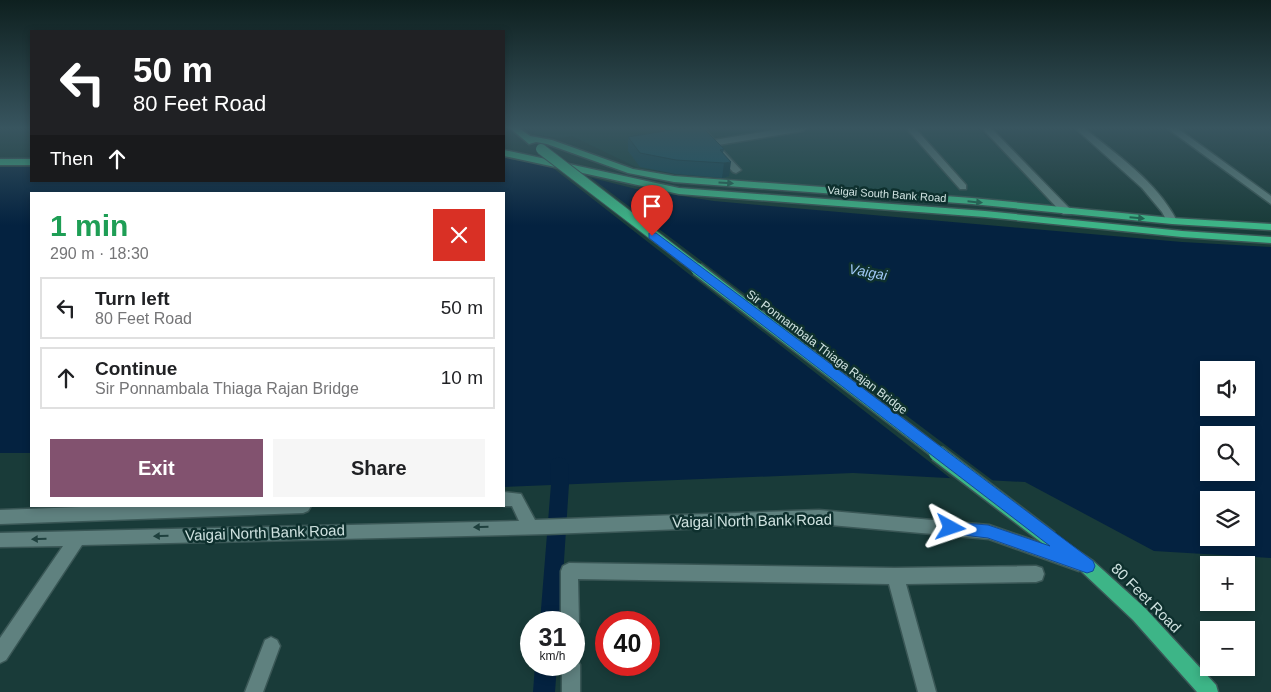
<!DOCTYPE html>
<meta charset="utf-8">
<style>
:root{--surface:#fff;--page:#f6f6f6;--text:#202124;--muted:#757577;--line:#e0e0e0;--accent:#82526f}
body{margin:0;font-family:Arial,sans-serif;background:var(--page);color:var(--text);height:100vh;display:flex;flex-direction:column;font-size:19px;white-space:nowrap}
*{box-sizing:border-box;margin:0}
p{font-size:16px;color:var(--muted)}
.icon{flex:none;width:28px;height:28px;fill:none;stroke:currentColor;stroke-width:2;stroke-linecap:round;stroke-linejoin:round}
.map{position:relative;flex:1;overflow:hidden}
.side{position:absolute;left:30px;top:192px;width:475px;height:315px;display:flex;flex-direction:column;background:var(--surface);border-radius:0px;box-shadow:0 2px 8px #0003}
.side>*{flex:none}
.top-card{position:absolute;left:30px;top:30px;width:475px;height:152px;border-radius:0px;box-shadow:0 2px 8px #0003;background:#202124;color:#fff;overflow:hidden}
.fabs{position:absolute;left:1200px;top:361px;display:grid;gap:10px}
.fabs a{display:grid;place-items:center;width:55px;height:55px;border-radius:0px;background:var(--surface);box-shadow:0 2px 8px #0003;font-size:25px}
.speed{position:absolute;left:520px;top:611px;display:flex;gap:10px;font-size:25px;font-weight:700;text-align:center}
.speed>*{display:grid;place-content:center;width:65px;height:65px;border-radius:50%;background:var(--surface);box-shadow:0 2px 8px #0003;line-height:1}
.speed small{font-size:12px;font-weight:400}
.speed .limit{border:8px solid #d22;background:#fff;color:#111}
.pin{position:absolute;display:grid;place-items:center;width:42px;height:42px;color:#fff;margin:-51px -21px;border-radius:50% 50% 50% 0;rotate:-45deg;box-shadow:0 0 5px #0007}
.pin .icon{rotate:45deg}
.me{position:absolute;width:55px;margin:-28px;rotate:95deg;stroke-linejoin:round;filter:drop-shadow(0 0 4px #0008)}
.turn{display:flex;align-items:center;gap:18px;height:105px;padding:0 20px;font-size:22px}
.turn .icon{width:65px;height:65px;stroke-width:2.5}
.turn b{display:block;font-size:35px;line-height:42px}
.then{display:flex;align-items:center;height:48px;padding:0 20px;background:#0003;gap:10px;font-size:19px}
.round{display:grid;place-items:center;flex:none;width:52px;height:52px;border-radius:0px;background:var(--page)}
.head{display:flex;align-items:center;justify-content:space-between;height:85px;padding:0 20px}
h1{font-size:30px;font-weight:700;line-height:38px;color:#1e9e55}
.button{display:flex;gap:10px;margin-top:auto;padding:10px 20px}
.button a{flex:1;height:58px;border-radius:0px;background:var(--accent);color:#fff;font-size:20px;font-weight:700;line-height:58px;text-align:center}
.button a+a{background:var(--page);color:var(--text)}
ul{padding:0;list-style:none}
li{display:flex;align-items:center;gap:15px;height:62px;margin:0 10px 8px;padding:0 10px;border:2px solid var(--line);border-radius:0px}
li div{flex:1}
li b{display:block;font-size:19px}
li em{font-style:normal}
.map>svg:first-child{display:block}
.built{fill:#184542}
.water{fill:#042240;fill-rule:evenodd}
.pier{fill:#193b39}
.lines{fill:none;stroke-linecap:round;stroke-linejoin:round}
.canal{fill:#042240;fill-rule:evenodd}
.minor-casing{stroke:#3a5756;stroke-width:3}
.major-casing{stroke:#3a5756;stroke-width:3}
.minor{fill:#5f817f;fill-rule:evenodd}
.major{fill:#3db587;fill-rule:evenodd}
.major-bridge-far2-casing{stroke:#3a5756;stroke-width:12;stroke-linecap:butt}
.major-bridge-far1-casing{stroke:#3a5756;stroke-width:15;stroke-linecap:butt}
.major-bridge-casing{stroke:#3a5756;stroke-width:19;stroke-linecap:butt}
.major-bridge-far2{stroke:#3db587;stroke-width:10}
.major-bridge-far1{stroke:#3db587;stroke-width:12}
.major-bridge{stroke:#3db587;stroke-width:16}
.wall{fill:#134858}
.shaded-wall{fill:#0f3b47}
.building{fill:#165466;stroke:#0f3b47}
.oneway{fill:#216552}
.oneway2{fill:#1e403e}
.route{fill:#1a73e8;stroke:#114b97}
.labels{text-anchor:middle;stroke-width:5;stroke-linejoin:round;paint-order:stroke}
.far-street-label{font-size:11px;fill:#cfe2e0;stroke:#0e302e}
.street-label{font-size:12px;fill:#cfe2e0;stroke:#0e302e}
.water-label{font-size:14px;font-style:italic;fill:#a1c9f7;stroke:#0e302e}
.near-street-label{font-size:15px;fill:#cfe2e0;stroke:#0e302e}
</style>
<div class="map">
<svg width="1271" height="692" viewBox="0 0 1271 692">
<rect width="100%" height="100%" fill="#193b39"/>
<!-- built -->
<path class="built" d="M529,128H978L1061,209L994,200L727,179L638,168L572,136L561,138L538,135Z"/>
<!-- water -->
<path class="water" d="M504,158L533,163L636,189L714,201L1182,242L1271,247V558L1154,551L1025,482L853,473L504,487V194H31V453H0V167H31V181H504ZM1209,370H1246V408H1209ZM1209,435H1246V472H1209ZM1209,500H1246V538H1209Z"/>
<!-- pier -->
<path class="pier" d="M548,164L586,174L996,483L954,481Z"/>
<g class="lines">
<!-- canal -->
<path class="canal" d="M559,457L565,459L568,464L569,484L560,622H540L551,484L550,464L553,459Z
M535,665H557L555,692H533Z"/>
<defs>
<path id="minor" d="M695,128H704L714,140L787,128H807L803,131L718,145L741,170L736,173L733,172Z
M906,128H915L966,185V189H960Z
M982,128H991L1071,210V214H1063Z
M1075,128H1084C1117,155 1157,182 1177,221L1176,223H1168L1162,212L1142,188Z
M1167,128H1177L1271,196V204Z
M504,492L521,494L535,520L819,510L989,525L1085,558L1087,563L1085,568L1079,571L989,539L819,524L548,534L82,545L6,660L0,663V638L63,546L0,547V533L519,521L512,506H504Z
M108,506H311L308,511L303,513L0,524V510Z
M569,563L895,568L1036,566L1042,568L1044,574L1042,580L1036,582L906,584L936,692H918L889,584L578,579L579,622L574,629V622H561V571L563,566Z
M271,637L277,640L280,646L263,692H245L265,640Z
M574,657L577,659L580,665V692H562V665H574Z"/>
<path id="major" d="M510,128H519L530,136L552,140L633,169L674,176L972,198L1172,218L1271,224V230L1172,224L972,204L674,182L628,173L547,144L536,142L529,144Z
M504,150L679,188L985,211L1182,231L1271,237V243L1182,237L985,217L679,194L504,156Z
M0,159H31V165H0Z
M1050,532L1093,561L1145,608L1216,685L1218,692H1197L1133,620L1081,571L1044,544L1042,539L1044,534Z"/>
</defs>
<!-- minor casing -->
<use href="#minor" class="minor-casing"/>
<!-- major casing -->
<use href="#major" class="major-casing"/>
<!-- minor -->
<use href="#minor" class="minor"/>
<!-- major -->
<use href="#major" class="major"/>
<defs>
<path id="major-bridge-far2" d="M541,149L699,270"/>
<path id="major-bridge-far1" d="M697,269L939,454"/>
<path id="major-bridge" d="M937,453L1050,539"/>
</defs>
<!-- major-bridge-far2 casing -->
<use href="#major-bridge-far2" class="major-bridge-far2-casing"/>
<!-- major-bridge-far1 casing -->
<use href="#major-bridge-far1" class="major-bridge-far1-casing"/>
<!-- major-bridge casing -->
<use href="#major-bridge" class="major-bridge-casing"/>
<!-- major-bridge-far2 -->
<use href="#major-bridge-far2" class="major-bridge-far2"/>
<!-- major-bridge-far1 -->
<use href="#major-bridge-far1" class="major-bridge-far1"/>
<!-- major-bridge -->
<use href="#major-bridge" class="major-bridge"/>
</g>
<!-- wall -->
<path class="wall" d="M628,137L724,149L723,153L729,176L722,178L675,174L640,167L628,151Z"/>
<!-- shaded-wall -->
<path class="shaded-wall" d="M731,162L729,176L722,178L724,163Z"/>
<!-- building -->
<path class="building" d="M683,128H703L724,149L720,150L731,162L724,163L676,160L640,153L628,137Z"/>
<!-- one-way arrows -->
<defs><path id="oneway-solid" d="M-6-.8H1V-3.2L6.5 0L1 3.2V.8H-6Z" transform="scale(1.25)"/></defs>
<g class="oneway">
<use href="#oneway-solid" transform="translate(726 183) rotate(4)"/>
<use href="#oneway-solid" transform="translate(975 202) rotate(6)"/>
<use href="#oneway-solid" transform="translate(1137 218) rotate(5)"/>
</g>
<g class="oneway2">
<use href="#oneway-solid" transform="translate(481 527) rotate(178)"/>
<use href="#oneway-solid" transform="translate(161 536) rotate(178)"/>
<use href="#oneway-solid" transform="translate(39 539) rotate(178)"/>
</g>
<!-- sky -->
<linearGradient id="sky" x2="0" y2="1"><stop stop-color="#0e201f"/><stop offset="0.57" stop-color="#38555f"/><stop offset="1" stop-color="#38555f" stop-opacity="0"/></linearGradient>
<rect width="1271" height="225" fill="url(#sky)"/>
<!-- route -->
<path class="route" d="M649,233H656L1093,561L1095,566L1093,571L1087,573L988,538L946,533L944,528L946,524L951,522L988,525L1050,546L649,238Z"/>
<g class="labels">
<!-- far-street labels -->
<g class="far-street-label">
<text transform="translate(887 194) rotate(4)" y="4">Vaigai South Bank Road</text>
</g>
<!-- street labels -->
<g class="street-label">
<text transform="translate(827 352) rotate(37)" y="4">Sir Ponnambala Thiaga Rajan Bridge</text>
</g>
<!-- water labels -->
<g class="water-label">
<text transform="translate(868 272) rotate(10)" y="5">Vaigai</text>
</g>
<!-- near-street labels -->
<g class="near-street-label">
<text transform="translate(752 521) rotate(-1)" y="5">Vaigai North Bank Road</text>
<text transform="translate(265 533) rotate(-2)" y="5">Vaigai North Bank Road</text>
<text transform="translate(1146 598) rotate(45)" y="5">80 Feet Road</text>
</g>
</g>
</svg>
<div class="fabs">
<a><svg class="icon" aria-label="sound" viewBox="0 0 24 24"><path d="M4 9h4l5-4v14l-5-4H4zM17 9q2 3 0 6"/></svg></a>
<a><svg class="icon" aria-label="search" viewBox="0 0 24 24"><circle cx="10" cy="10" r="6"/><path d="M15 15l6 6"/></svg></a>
<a><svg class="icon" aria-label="layers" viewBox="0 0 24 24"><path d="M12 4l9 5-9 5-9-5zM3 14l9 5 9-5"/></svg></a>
<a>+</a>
<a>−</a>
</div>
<div class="speed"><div>31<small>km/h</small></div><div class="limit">40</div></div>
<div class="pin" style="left:652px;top:236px;background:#d93025"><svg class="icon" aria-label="arrive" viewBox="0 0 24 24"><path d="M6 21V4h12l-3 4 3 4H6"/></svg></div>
<svg class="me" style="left:951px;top:528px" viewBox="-20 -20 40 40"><path d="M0-17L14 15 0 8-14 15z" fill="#1a73e8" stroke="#fff" stroke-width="4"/></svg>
<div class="top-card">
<div class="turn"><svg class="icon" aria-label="left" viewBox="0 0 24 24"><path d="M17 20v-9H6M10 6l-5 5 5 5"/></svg><div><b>50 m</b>80 Feet Road</div></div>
<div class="then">Then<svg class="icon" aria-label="ahead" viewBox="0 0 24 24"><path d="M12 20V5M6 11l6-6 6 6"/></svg></div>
</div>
<section class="side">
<div class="head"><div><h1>1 min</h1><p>290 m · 18:30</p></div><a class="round" style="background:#d93025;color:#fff"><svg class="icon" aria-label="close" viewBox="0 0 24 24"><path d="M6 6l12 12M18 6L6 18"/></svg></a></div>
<ul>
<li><svg class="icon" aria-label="left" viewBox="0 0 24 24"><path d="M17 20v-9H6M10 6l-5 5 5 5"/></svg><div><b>Turn left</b><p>80 Feet Road</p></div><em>50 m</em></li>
<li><svg class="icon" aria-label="ahead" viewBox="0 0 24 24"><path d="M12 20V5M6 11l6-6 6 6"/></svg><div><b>Continue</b><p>Sir Ponnambala Thiaga Rajan Bridge</p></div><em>10 m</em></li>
</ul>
<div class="button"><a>Exit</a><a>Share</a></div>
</section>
</div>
